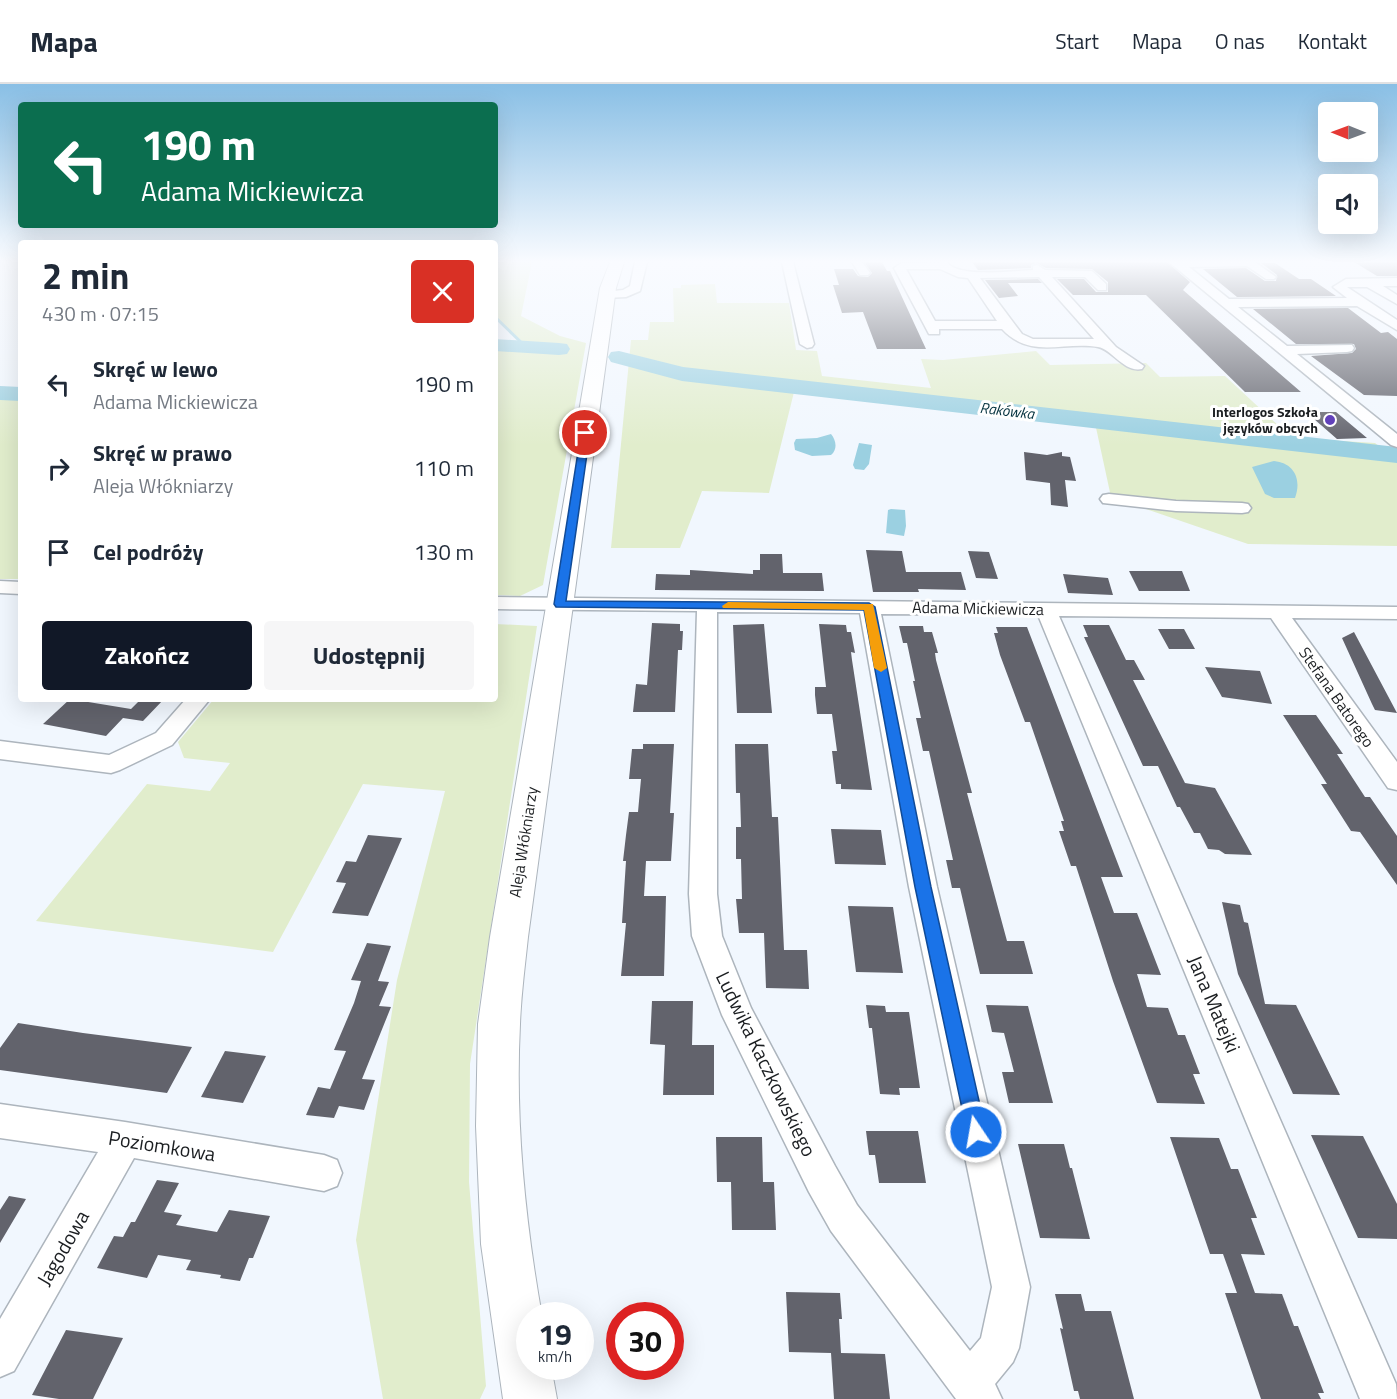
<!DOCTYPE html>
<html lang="pl">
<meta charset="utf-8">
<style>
:root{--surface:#fff;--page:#f6f6f7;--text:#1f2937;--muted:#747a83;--line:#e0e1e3;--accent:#111827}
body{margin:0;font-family:"Titillium Web",sans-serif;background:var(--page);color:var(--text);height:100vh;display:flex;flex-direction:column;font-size:22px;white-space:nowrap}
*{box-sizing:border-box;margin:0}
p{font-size:20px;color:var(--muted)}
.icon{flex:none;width:33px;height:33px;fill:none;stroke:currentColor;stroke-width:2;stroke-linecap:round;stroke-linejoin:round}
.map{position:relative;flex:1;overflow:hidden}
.drawer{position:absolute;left:18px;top:156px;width:480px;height:462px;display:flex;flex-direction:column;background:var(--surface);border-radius:6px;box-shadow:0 6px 24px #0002}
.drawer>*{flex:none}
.banner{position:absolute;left:18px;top:18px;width:480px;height:126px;border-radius:6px;box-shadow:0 6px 24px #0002;background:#0b6e4f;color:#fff;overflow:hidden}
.needle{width:39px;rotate:271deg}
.fabs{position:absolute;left:1318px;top:18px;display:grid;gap:12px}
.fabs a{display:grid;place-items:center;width:60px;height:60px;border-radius:6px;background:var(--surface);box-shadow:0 6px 24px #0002;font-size:30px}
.speed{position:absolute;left:516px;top:1218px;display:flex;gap:12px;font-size:30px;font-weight:700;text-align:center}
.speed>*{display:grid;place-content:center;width:78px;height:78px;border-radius:50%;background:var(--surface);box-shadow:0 6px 24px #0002;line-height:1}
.speed small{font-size:15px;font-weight:400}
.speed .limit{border:9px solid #d22;background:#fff;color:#111}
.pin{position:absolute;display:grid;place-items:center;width:51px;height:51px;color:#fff;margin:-26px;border:3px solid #fff;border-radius:50%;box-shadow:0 2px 6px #0007}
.me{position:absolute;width:66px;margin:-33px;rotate:348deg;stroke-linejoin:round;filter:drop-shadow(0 0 4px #0008)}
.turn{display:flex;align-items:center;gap:21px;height:126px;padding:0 24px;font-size:27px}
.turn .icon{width:78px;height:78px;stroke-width:2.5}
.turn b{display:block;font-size:42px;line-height:51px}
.round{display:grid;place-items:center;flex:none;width:63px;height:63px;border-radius:6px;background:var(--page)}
.overview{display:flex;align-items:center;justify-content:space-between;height:102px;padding:0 24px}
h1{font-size:36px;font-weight:700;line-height:45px}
.primary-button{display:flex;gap:12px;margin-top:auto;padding:12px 24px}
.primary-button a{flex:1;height:69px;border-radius:6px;background:var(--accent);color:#fff;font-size:24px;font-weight:700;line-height:69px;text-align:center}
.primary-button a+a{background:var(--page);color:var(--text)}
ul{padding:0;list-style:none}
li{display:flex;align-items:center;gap:18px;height:84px;padding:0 24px}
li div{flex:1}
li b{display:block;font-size:22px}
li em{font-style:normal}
header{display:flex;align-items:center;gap:36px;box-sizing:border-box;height:84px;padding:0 30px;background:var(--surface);border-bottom:2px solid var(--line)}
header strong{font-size:28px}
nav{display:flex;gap:33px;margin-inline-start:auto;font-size:21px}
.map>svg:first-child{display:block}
.green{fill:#e1edcc}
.water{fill:#9bd0e1}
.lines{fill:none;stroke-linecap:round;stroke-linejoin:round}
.stream{stroke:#9bd0e1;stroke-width:3}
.river{fill:#9bd0e1;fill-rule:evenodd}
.building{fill:#62636c}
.minor-casing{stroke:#adb5bd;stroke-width:3}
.major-casing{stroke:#adb5bd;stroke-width:2}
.minor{fill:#fff;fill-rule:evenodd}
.major{fill:#fff;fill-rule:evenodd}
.route{fill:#1a73e8;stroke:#114b97;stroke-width:1.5}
.slow{fill:#f59e0b}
.poi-dot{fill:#6141ba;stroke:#fff;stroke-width:2}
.labels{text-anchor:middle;stroke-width:6;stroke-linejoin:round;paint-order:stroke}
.far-poi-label{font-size:14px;font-weight:bold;fill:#1b1e21;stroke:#fff;text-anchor:end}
.far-water-label{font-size:15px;font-style:italic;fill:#002f3c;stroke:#fff}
.street-label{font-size:16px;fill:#1b1e21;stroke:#fff}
.near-street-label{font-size:20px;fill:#1b1e21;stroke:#fff}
</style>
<header>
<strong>Mapa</strong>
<nav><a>Start</a><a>Mapa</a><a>O nas</a><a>Kontakt</a></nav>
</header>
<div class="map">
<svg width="1397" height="1315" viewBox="0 0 1397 1315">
<rect width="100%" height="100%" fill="#f1f7fe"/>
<!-- green -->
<path class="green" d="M495,178H532L521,232L560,252L586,259L543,501L520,512L495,511V261L526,263L495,233Z
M715,200L717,219H789L796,266L817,267L822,292L931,304L921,275L943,276L1036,267L1050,281L1146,279L1160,293L1225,292L1292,354L1375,359L1397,377V462L1248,460L1111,413L1095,339L795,304L769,409L702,407L680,464H611L631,256H648L650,238H674L673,204H681V201Z
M0,309L21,310V495H0Z
M495,540L537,542L470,980L469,1098L486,1302L480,1315H383L356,1156L397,896L445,707L363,700L273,868L36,837L147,700L210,707L230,679L184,674L178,658L214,615H495Z"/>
<!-- water -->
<path class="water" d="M831,350C836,356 838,365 831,371L812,372L795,366L794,359L796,355L817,354Z
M859,359L872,361L869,380L864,386L855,385L853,381Z
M1274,377C1294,379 1302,395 1295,414H1274L1265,410L1252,383Z
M891,425L905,426L906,442L904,452L886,449L888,426Z"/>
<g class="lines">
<!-- stream -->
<path class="stream" d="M495,233L527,264"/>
<!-- river -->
<path class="river" d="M495,255L559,259L567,260L570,265L567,270L559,271L495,267Z
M619,267L683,283L1397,363V379L682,297L611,278L608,273L611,268Z
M0,302L21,303V317L0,316Z"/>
</g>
<!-- building -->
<path class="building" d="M864,178H882L887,187H890L926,265H877L863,228L842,229L833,201H839L834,185H853L858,192L868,193L872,189Z
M972,178H1167L1190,198L1183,206L1301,308H1245L1146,211H1073L1057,195H1084L1096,208H1108V198L1092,185L1046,184L1036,179L1031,181V184L978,186Z
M1354,178H1397V192H1377Z
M1261,179H1275L1299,195H1311L1336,212L1237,213L1203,185L1246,184L1265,197H1276L1277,191Z
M1038,195L1042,199H1008L1018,212L999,214L985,196Z
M1348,224L1381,249L1388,248L1397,255V312L1364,311L1311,272L1352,269L1356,265L1354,260H1296L1253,225Z
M1306,328H1336L1367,354L1337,355Z
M1024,368L1047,371L1062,368V372L1070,373L1076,397L1065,396L1068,423L1051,421L1050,399L1026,396Z
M866,466L902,467L906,488H961L966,506L918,505L919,508H873Z
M968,467L989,468L998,495L976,494Z
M760,470H782L783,489H822L824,507L655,506L656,490L690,491V486L753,490V486H760Z
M1129,487H1182L1190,507H1139Z
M1063,490L1108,494L1113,511L1068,509Z
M652,539L680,540V547H683L682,566H678L675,628H633L636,600L647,601Z
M764,540L772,629H737L733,541Z
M819,540L846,541L847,548H851L855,569L851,568L852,576L872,706L841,705V700H836L832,667H837L832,630H817L815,611V603H826Z
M1083,541H1109L1126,576H1134L1145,596H1133L1185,699L1215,704L1252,771L1225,770L1219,766L1208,765L1200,749H1194L1180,723H1177L1158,682H1143L1084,553H1088Z
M899,542H923L924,548H932L938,569H935L936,576L972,709H967L1007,857H1024L1033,890H980L960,804H952L946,776H953L929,667H923L916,634H921L913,597H915L907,559H903Z
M996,543H1027L1123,793H1101L1114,829H1137L1161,891L1137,890L1147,923L1168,924L1178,951H1185L1200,990H1193L1205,1020L1157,1019L1113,897L1076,782H1071L1059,747H1064L1061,737H1064L1030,638H1025L1000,571L994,549H998Z
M1158,545H1184L1195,565H1169Z
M1354,548L1397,629L1375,626L1372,620L1342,554Z
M1205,583L1260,587L1272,620L1222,613Z
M70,615L131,625L141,615H164L143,637L123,634L106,652L43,640Z
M1283,631H1316L1343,670H1337L1365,713H1370L1397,752V801L1360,748L1351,747L1321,700H1327Z
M643,660H674L670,729H674L671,777H646L644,812H666L664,892H621L626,839H622L626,777H623L626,751L629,728H638L641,695H629L632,665H643Z
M735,660H768L772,733H778L784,866H807L809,905L766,904L764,849H739L736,815H742L741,775H736V743H741L740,709H736Z
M831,745L881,746L886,781L835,780Z
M368,751L402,754L368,832L332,829L346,799L336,798L346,777L356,778Z
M1222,818L1240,821L1244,838L1248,839L1265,920L1296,921L1340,1011L1293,1010L1238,890Z
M848,822L893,823L903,889L856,888Z
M367,859L391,862L378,897L389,898L379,922L391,923L362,995L375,996L364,1026L339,1022L334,1034L306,1031L318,1003L330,1005L346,967L334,966L354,919L361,897L351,896Z
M652,917H693L692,961H714V1011H663L665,961L650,960Z
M866,921L885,922L886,928H909L920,1004H899L900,1011L880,1010L872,944H869Z
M986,921L1028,922L1053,1019H1009L1002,988H1014L1004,949L992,948Z
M18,939L83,949L192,963L167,1009L0,986V964Z
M225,967L266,972L243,1019L201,1013Z
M866,1047H918L926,1099H879L875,1071H869Z
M1311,1051L1363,1052L1397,1120V1155L1358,1154Z
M716,1053H762L763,1098H774L776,1146H732L731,1098H717Z
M1170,1053L1219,1054L1231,1085H1238L1257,1134H1251L1265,1171L1241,1170L1255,1209L1282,1210L1294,1242H1298L1324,1309H1318L1321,1315H1261L1225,1209H1237L1223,1170H1210Z
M1018,1060H1064L1070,1084H1072L1090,1155L1040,1154Z
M157,1096L179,1099L164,1128L182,1131L176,1141L217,1148L229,1126L270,1132L253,1174H249L240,1197L220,1194L221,1191L186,1186L191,1176L158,1171L147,1194L97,1184L114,1152L123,1153L131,1138H135Z
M9,1112L26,1115L0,1159V1126Z
M786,1208L840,1209L842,1235H839L841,1269L885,1270L890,1315H834L831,1269L789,1268Z
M1055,1210H1081L1085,1227H1111L1134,1315H1080L1078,1307H1074L1060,1244L1063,1245Z
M66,1246L123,1254L93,1315H59L32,1311Z"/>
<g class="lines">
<defs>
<path id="minor" d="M635,178H647L640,207L626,213L604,214V208L623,206L630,202Z
M782,178H793L814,260L812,263L807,264L800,260Z
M852,178H862L870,189L868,191H860Z
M947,178C957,194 1014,187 1033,186V182L1037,181L1045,186L1092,187L1106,200V206H1098L1085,193H1052L1116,263L1144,282L1142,285C1124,289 1112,265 1098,263C1063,257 1031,276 1002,245H939V250H929L894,184L902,179ZM906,185H940L958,193L968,194L997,237H935ZM1039,193L1094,255H1033L1022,250L980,194Z
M1169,178H1255L1276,193L1274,195H1266L1247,182L1189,183L1229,215L1347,214L1333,203L1346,195L1397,194V202H1383L1397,211V220L1367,203H1347L1397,236V246L1357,222L1238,223L1287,262L1352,261L1354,264L1352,267L1347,268L1297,270L1397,350V363L1391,361Z
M1109,410L1176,417L1242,419L1248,420L1251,424L1248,428L1242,429L1176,427L1103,419L1100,415L1103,411Z
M0,497L21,498V510L0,509Z
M495,513L1397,523V535L1292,534L1397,678V706L1388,704L1271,534L1059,532L1396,1300L1397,1315H1360L1038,531L881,530L937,803L1030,1203L1019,1264L1013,1278L995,1300L1002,1315H956L831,1147L809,1108L722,931L692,852L689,810L697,527L495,525ZM717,528L860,529L909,803L992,1203L981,1254L970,1267L857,1121L835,1082L751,924L722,852L717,810Z
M186,615H210L172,661L120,686L111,689L0,675V657L109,671L156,649Z
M0,1020L125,1038L324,1071L337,1076L342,1089L337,1102L324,1107L134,1074L14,1287L0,1293V1235L98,1068L0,1054Z"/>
<path id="major" d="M610,178H624L616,204L528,853C525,882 521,911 520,940C515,1037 525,1136 542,1232H530V1282H551L557,1315H503L481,1160L476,1042L478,940L490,853L600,204Z"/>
</defs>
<!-- minor casing -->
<use href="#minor" class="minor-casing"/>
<!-- major casing -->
<use href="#major" class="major-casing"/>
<!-- minor -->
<use href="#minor" class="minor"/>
<!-- major -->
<use href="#major" class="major"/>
</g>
<!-- sky -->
<linearGradient id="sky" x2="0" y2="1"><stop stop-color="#89bfe5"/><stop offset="0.49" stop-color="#f9fbff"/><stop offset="1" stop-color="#f9fbff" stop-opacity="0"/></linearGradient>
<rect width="1397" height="362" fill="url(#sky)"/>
<!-- route -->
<path class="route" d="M585,346L590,349L566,517L869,519L875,523L931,803L986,1048L983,1055L976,1057L969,1055L967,1048L915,803L864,526L556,523L554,520L581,349Z"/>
<!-- slow -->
<path class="slow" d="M728,518L873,520L887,584L881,588L874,584L864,526L723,524L722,522Z"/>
<!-- markers -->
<circle class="poi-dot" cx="1330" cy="336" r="6"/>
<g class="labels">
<!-- far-poi labels -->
<g class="far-poi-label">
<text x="1318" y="333">Interlogos Szkoła<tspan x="1318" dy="16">języków obcych</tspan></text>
</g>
<!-- far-water labels -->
<g class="far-water-label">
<text transform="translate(1007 327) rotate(7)" y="5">Rakówka</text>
</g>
<!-- street labels -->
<g class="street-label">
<text transform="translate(978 524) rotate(1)" y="6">Adama Mickiewicza</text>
<text transform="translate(1337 613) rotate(55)" y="6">Stefana Batorego</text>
<text transform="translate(523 758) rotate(-81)" y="6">Aleja Włókniarzy</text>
</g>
<!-- near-street labels -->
<g class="near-street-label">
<text transform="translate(1214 920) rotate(67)" y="7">Jana Matejki</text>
<text transform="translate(766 980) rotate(64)" y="7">Ludwika Kaczkowskiego</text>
<text transform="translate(162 1062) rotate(9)" y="7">Poziomkowa</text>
<text transform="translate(63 1164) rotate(-60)" y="7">Jagodowa</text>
</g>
</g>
</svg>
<div class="fabs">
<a><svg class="needle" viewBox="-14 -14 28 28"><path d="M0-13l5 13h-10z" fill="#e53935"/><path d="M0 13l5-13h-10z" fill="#747a83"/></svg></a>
<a><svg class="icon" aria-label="sound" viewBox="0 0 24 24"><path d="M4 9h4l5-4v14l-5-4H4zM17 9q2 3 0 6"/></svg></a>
</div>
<div class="speed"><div>19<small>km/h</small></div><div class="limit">30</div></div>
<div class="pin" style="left:585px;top:349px;background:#d93025"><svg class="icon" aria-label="arrive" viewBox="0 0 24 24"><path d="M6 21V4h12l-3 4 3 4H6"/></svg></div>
<svg class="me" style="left:976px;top:1048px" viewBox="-20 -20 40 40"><circle r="17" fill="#1a73e8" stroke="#fff" stroke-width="3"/><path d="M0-11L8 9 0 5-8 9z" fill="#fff"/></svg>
<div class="banner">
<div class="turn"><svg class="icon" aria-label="left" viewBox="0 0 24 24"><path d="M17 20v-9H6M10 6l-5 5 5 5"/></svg><div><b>190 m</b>Adama Mickiewicza</div></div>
</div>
<section class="drawer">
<div class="overview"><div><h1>2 min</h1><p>430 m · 07:15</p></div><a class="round" style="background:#d93025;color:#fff"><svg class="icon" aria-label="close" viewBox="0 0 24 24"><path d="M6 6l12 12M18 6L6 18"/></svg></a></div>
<ul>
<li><svg class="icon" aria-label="left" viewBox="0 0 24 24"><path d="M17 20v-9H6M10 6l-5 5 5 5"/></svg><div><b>Skręć w lewo</b><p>Adama Mickiewicza</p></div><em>190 m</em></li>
<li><svg class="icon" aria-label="right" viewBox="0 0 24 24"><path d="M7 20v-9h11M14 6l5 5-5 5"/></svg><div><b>Skręć w prawo</b><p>Aleja Włókniarzy</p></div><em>110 m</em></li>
<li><svg class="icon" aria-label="arrive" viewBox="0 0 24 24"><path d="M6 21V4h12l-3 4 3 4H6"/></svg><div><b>Cel podróży</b></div><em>130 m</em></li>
</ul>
<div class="primary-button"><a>Zakończ</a><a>Udostępnij</a></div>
</section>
</div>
